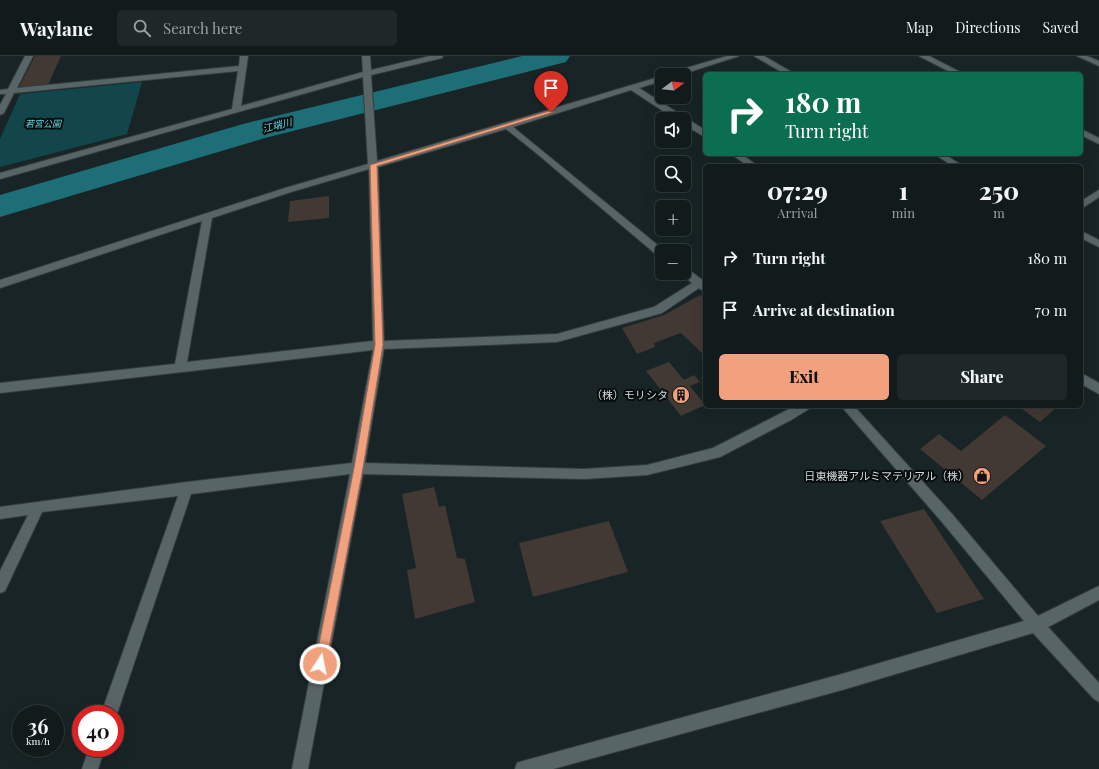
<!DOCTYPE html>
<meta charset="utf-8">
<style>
:root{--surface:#121b1c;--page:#1f2829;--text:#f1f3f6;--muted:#9ca1a3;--line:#31393b;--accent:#f1a17e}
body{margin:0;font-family:"Playfair Display","Noto Sans JP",serif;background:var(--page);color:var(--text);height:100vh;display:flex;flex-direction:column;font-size:15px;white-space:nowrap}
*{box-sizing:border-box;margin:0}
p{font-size:13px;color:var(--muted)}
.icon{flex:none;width:22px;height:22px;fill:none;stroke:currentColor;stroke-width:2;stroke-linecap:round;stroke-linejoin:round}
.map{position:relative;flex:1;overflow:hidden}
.drawer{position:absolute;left:703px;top:108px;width:380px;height:244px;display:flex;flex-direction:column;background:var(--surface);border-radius:6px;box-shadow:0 4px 16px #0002,0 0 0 1px var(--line)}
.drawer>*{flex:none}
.guide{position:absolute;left:703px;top:16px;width:380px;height:84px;border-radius:6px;box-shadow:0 4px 16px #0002,0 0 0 1px var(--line);background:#0b6e4f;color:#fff;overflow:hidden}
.needle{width:26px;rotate:74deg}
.controls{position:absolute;left:655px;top:12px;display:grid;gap:8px}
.controls a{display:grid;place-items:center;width:36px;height:36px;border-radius:6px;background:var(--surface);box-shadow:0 4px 16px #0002,0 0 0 1px var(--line);font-size:20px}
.speed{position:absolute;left:12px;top:649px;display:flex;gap:8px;font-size:20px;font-weight:700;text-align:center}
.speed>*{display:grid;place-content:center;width:52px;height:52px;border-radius:50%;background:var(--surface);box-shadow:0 4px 16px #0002,0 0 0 1px var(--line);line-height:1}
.speed small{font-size:10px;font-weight:400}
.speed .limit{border:6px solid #d22;background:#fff;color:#111}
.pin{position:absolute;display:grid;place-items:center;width:34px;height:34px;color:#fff;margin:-41px -17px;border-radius:50% 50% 50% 0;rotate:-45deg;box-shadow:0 0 4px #0007}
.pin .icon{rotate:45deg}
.me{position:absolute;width:44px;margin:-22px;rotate:11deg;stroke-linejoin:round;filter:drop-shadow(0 0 3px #0008)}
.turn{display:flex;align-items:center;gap:14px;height:84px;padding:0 16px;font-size:18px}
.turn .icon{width:52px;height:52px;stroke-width:2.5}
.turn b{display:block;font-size:28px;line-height:34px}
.eta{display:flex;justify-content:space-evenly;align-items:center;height:68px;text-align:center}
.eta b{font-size:24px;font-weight:800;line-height:28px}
.button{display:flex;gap:8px;margin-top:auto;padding:8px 16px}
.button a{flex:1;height:46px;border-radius:6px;background:var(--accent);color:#111;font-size:16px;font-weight:800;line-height:46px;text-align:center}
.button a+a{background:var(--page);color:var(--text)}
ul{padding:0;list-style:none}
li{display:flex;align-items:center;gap:12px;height:52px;padding:0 16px}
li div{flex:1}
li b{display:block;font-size:15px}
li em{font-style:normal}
header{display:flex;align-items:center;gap:24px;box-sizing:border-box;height:56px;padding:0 20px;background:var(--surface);border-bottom:1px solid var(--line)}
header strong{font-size:19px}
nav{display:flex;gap:22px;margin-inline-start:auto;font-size:14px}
.search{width:280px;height:36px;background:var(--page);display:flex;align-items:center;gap:10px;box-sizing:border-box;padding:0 14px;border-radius:6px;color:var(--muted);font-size:15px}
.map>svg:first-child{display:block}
.green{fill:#12464b}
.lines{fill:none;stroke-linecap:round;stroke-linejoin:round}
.river{fill:#1d6e77;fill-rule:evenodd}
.building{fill:#423834}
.minor-casing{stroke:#353e3f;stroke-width:2}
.minor{fill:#586567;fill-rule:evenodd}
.route{fill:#f1a17e;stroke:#9d6952}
.labels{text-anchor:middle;stroke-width:4;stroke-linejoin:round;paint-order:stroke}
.far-park-label{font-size:9px;font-style:italic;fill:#61d5e2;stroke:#070c0c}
.far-water-label{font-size:10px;font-style:italic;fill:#64d7e4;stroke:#070c0c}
.poi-label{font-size:11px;fill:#d2dadb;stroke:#070c0c;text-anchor:end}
</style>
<header>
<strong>Waylane</strong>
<div class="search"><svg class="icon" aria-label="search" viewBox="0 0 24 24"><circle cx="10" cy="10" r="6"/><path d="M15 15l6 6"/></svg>Search here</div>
<nav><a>Map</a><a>Directions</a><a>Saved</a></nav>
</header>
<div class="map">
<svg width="1099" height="713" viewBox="0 0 1099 713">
<rect width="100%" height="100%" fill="#182425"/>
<!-- green -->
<path class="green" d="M142,26L127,78L0,111V83L20,38Z"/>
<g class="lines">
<!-- river -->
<path class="river" d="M522,0H570L566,6L265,82L0,161V139L243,68Z"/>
</g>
<!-- building -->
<path class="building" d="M35,0H61L48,29L19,31Z
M329,140V162L288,166L290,145Z
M700,239L705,243V300L681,277L654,287L655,291L637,298L622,272L664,259Z
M669,306L684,324L694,319L700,326L690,330L705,349L681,360L646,315Z
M1018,350H1058L1040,366Z
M1005,359L1046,390L982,444L920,393L939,378L961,395Z
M434,431L439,451L445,449L457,502L465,503L475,546L415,563L407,514L416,512L402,438Z
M924,453L984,543L937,557L880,465Z
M609,465L628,516L533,541L519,487Z"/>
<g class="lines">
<defs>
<path id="minor" d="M25,0H33L17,32L239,10L240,0H248L241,50L363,16L362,0H370L371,14L430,0H443L442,2L371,19L377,105L662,20V25L639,32L705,74V81L684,69V63H675L631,34L513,71L665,195H662V201L658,200L535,96L506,73L378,111L384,285L557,278L654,251L692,227L680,217H684V211L688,213L705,226V236L699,232L662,257L557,286L384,293L365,407L584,413L647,409L713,392L795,350H811L809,353L791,364L720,401L647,419L584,423L363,418L308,713H292L350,418L191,438L117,658L115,663V658H101L178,440L42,456L5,535L0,537V515L28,459L0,463V451L187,426L352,407L373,294L0,337V327L175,308L202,165L0,232V224L285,132L368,108L363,21L0,123V117L232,53L238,15L14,37L4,57L0,59V49L6,38H0V34L8,33ZM369,113L373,285L187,306L212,162L291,136Z
M727,0H739L680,19H668L669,17Z
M754,0H764L795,18H785Z
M919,0H929L964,18H954Z
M1077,0H1087L1099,5V10Z
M1081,73L1099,82V88L1081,79Z
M731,98H741L758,110H748Z
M934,98H944L963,110H953Z
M1099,134V141L1081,153V145Z
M1081,175L1099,184V191L1081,182Z
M1081,317L1099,327V338L1081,328Z
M841,350H854L952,458L1038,560L1099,530V544L1048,571L1099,627V646L1094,643L1033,577L842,634L553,713H515L517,707L523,705L842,618L1024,565L942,466Z
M89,692H105L98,713H82Z"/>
</defs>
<!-- minor casing -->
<use href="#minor" class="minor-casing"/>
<!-- minor -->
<use href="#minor" class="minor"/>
</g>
<!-- route -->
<path class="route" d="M549,55L554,56L377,110L383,289L363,412L326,608L324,612L320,613L316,612L315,608L354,412L375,289L370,109Z"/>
<!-- icons -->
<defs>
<symbol id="building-disc" viewBox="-11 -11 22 22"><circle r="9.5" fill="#f1a17e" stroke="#070c0c"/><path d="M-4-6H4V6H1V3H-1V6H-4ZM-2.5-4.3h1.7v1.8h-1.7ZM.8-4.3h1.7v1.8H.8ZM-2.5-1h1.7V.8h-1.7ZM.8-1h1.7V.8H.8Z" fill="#111"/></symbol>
<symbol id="shop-disc" viewBox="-11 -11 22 22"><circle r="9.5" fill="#f1a17e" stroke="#070c0c"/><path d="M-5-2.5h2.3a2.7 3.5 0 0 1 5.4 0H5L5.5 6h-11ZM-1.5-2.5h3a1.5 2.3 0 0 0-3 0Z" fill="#111"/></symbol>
</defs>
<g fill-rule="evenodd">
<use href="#building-disc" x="671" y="329" width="20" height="20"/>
<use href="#shop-disc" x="972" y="410" width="20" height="20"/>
</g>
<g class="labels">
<!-- far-park labels -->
<g class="far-park-label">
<text x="43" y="71">若宮公園</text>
</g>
<!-- far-water labels -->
<g class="far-water-label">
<text transform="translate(277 69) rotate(-14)" y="4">江端川</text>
</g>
<!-- poi labels -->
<g class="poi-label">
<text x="668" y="343">（株）モリシタ</text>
<text x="969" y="424">日東機器アルミマテリアル（株）</text>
</g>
</g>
</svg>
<div class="controls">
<a><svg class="needle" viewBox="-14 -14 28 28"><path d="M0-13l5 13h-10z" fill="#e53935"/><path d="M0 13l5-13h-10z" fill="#9ca1a3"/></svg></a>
<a><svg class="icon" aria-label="sound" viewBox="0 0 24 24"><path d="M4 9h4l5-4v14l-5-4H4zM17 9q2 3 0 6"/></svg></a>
<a><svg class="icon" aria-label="search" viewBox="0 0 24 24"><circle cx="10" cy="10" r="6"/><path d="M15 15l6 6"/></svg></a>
<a>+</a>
<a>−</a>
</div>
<div class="speed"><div>36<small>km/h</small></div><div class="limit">40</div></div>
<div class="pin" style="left:551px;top:56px;background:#d93025"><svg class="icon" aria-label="arrive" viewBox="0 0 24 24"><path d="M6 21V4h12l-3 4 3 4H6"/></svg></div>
<svg class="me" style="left:320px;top:608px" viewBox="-20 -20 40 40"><circle r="17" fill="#f1a17e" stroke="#fff" stroke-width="3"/><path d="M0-11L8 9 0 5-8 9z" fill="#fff"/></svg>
<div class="guide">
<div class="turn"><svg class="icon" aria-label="right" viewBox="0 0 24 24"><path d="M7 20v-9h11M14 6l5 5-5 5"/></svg><div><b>180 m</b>Turn right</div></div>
</div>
<section class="drawer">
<div class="eta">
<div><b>07:29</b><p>Arrival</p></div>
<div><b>1</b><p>min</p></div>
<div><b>250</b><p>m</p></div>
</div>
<ul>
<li><svg class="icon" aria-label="right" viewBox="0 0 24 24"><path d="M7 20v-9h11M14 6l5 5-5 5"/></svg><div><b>Turn right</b></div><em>180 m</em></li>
<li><svg class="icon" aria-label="arrive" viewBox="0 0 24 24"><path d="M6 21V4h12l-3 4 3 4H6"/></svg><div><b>Arrive at destination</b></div><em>70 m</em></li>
</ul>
<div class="button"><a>Exit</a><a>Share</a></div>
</section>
</div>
